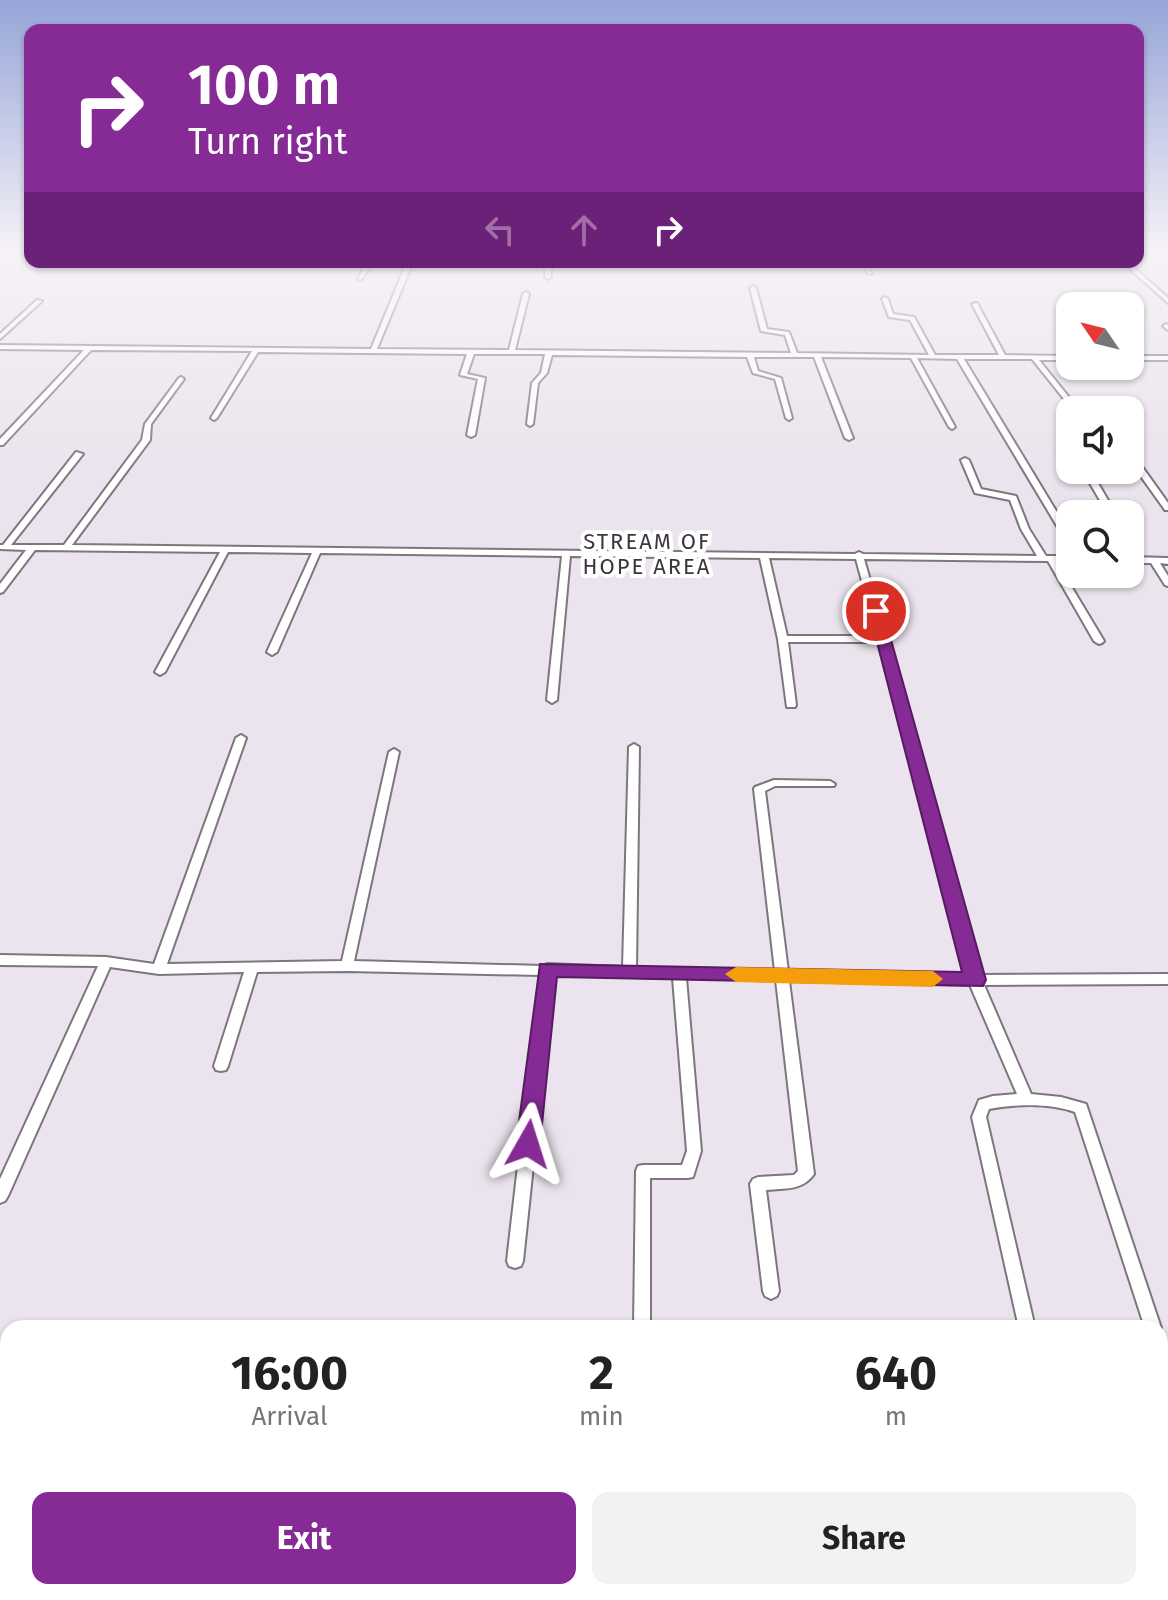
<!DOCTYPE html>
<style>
:root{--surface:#fff;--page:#f2f2f2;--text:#222;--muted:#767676;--accent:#862a95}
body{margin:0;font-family:"Fira Sans",sans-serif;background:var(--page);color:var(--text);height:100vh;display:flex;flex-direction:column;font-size:30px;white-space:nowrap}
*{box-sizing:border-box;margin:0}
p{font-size:26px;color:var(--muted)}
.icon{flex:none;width:44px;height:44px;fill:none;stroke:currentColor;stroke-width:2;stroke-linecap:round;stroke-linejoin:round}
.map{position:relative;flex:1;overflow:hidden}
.panel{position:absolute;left:0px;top:1320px;width:1168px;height:280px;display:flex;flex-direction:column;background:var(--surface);border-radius:24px 24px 0 0;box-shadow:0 2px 6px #0004}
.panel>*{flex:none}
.guide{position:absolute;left:24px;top:24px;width:1120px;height:244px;border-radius:16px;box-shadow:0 2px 6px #0004;background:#862a95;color:#fff;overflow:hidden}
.needle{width:52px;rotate:305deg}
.controls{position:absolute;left:1056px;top:292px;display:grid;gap:16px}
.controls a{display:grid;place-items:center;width:88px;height:88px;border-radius:16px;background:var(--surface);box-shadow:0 2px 6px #0004;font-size:40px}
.pin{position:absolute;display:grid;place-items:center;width:68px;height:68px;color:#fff;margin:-34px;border:4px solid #fff;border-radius:50%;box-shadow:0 2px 8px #0007}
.me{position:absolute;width:88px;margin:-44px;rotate:6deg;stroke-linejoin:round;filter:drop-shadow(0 0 6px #0008)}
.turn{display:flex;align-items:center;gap:28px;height:168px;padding:0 32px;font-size:36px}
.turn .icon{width:104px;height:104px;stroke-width:2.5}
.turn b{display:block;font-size:56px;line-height:68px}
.lanes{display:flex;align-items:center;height:76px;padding:0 32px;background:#0003;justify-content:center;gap:40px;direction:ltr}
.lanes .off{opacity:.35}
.eta{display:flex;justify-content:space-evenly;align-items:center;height:136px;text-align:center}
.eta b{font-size:48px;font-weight:700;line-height:56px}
.primary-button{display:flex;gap:16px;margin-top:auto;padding:16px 32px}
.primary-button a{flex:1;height:92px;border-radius:16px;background:var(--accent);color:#fff;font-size:32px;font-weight:700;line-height:92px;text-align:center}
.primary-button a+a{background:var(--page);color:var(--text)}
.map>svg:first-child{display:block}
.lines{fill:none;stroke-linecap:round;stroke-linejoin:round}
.minor-casing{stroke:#7d767e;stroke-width:4}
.minor{fill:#fff;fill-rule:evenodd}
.route{fill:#862a95;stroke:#571b61;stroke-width:2}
.slow{fill:#f59e0b}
.labels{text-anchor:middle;stroke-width:8;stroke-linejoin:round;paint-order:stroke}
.far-quarter-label{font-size:22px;letter-spacing:2px;fill:#3d363e;stroke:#fff}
</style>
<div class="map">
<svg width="1168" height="1600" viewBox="0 0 1168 1600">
<rect width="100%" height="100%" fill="#ebe3ed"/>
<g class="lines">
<defs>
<path id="minor" d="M367,262H373L362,279H358Z
M407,262H413L377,349L509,350L523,294L526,292L529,294L515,350L791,353L785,335L761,331L750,288L753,286L756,288L767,329L789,332L797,353L929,355L910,320L889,317L882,299L885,297L888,299L893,314L914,317L935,355H999L972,304L977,303L1005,355L1070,356V360H1039L1076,406L1094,408L1097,410L1072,409L1032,359H964L1070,534V543L1066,541L957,359L917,358L955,427L952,429L949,427L911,358L821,357L853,438L849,440L845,438L814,357H754L758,371L781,378L792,418L789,420L786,418L775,379L753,373L747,357L552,355L547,373L538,383L533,424L530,426L527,424L532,383L541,373L545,354H474L467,374L485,378L475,435L471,437L467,435L478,379L460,375L467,354L258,352L217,418L214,420L211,418L252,351L91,350L3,445H0V439L84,350L0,349V345L371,349Z
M545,262H551V277L548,279L545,277Z
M861,262H867L872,274H868Z
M1122,262H1128L1168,298V303Z
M37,300L42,301L0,339V334Z
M1166,324L1168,325V330L1163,326Z
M1130,356H1168V360H1130Z
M181,377L184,379L151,424L150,440L72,545L855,554L859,552L863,554L1037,556L1021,529L1010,500L975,493L961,460L965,458L969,460L981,489L1016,496L1029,529L1046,556H1070V562L1056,561L1104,641L1102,643L1099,644L1094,641L1048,561L864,559L886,636L890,639L887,641L980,975L1168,974V984L984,985L1031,1094L1061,1097L1086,1104L1161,1328L1160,1331V1328H1145L1075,1112C1049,1103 1017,1104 989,1109L986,1117L1035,1328H1019L972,1117L979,1100L993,1096L1017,1094L970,985L789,981L814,1174C802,1191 785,1188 766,1190L779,1291L777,1296L771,1299L765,1296L763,1291L750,1184L753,1179L758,1177L794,1175L798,1171L776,980L686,978L701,1151L693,1177L688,1178H650V1328H634L636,1171L638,1166L643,1165H682L687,1151L673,978L553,975L523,1261L521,1266L515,1268L509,1266L507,1261L540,975L347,971L257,972L228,1066L226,1070L221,1071L216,1070L214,1066L244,972L159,974L110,967L8,1196L5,1201L0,1203V1179L98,966L0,965V955L106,957L154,964L236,738L241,735L246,738L167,964L342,961L389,752L394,749L399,752L354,961L543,966L547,964L623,967L629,747L634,744L639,747L636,968L775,971L754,789L755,787L774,780L830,781L835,784L834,786H775L765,791L788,971L967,975L878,642H788L796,705L795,707H787L778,639L760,558L570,556L557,700L552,703L547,700L562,556L320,553L277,652L272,655L267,652L312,553L228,552L165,672L160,675L155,672L220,552L35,550L3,592L0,593V584L26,550L0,549V545H3L76,452L83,454L11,545H64L142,440L145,424L179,378ZM769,558L856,559L877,636H787Z
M1130,454H1133L1168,503V510H1165L1130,461Z
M1089,478H1095L1116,514H1108L1088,480Z
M1130,557L1168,558V564L1160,563L1168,576V586L1165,585L1151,563H1130Z
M1160,1343L1166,1345L1168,1350L1166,1358L1160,1360Z
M457,1592H477L476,1600H456Z"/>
</defs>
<!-- minor casing -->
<use href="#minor" class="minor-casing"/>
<!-- minor -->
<use href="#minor" class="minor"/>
</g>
<!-- sky -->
<linearGradient id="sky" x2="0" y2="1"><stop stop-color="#96a6d9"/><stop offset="0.53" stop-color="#f6f2f7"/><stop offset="1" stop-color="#f6f2f7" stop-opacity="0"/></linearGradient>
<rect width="1168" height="474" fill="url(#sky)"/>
<!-- route -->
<path class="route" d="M871,608L883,611L986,980L983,986L557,977L540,1144L536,1151L528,1154L519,1151L516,1144L540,964L962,972L869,611Z"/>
<!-- slow -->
<path class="slow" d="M736,967L933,971L943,979L933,987L736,982L725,974Z"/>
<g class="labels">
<!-- far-quarter labels -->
<g class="far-quarter-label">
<text x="647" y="549">STREAM OF<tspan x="647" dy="25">HOPE AREA</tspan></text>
</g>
</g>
</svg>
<div class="controls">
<a><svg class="needle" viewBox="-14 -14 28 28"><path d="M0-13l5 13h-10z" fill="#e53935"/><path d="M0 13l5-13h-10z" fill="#767676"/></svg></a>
<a><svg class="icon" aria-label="sound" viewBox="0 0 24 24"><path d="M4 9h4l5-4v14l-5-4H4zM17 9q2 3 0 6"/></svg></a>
<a><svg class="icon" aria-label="search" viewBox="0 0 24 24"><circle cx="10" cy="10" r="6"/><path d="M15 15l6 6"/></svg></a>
</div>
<div class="pin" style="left:876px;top:611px;background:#d93025"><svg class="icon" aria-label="arrive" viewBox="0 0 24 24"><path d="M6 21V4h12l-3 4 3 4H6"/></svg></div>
<svg class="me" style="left:528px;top:1144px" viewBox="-20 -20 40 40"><path d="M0-17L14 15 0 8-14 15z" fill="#862a95" stroke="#fff" stroke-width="4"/></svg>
<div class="guide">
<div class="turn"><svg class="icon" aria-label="right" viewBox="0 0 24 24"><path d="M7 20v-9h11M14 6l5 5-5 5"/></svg><div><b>100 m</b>Turn right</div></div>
<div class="lanes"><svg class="icon off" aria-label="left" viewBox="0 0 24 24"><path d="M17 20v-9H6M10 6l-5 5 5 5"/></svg><svg class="icon off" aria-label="ahead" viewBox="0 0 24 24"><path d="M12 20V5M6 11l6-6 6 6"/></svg><svg class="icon" aria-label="right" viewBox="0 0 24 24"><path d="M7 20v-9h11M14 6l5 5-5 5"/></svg></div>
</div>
<section class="panel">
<div class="eta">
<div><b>16:00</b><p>Arrival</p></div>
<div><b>2</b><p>min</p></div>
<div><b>640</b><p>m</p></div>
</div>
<div class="primary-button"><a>Exit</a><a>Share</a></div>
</section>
</div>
